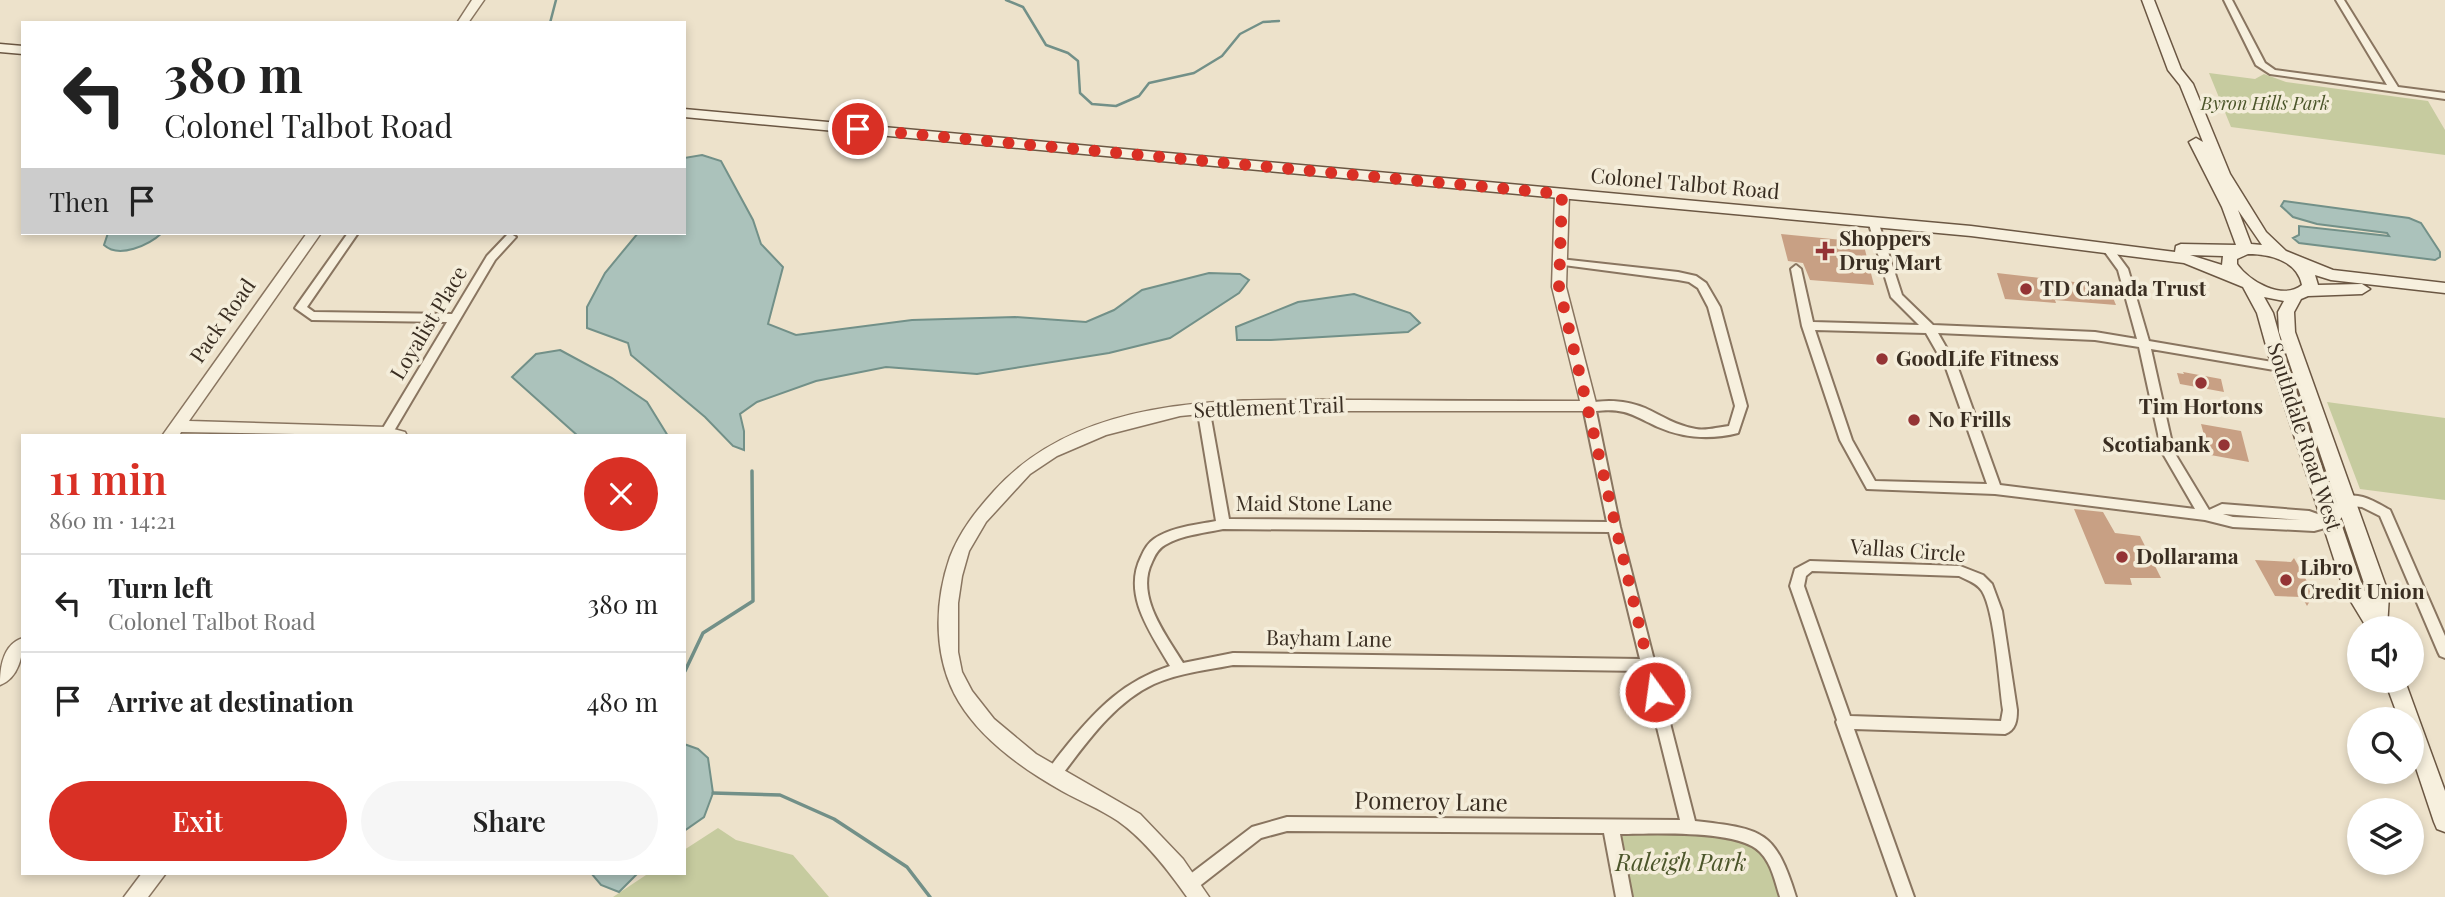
<!DOCTYPE html>
<meta charset="utf-8">
<style>
:root{--surface:#fff;--page:#f6f6f6;--text:#222;--muted:#767676;--line:#e0e0e0;--accent:#d93025}
body{margin:0;font-family:"Playfair Display",serif;background:var(--page);color:var(--text);height:100vh;display:flex;flex-direction:column;font-size:26px;white-space:nowrap}
*{box-sizing:border-box;margin:0}
p{font-size:23px;color:var(--muted)}
.icon{flex:none;width:38px;height:38px;fill:none;stroke:currentColor;stroke-width:2;stroke-linecap:round;stroke-linejoin:round}
.map{position:relative;flex:1;overflow:hidden}
.drawer{position:absolute;left:21px;top:434px;width:665px;height:441px;display:flex;flex-direction:column;background:var(--surface);border-radius:0px;box-shadow:0 4px 10px #0003}
.drawer>*{flex:none}
.banner{position:absolute;left:21px;top:21px;width:665px;height:214px;border-radius:0px;box-shadow:0 4px 10px #0003;background:#fff;color:var(--text);overflow:hidden}
.fabs{position:absolute;left:2347px;top:616px;display:grid;gap:14px}
.fabs a{display:grid;place-items:center;width:77px;height:77px;border-radius:50%;background:var(--surface);box-shadow:0 4px 10px #0003;font-size:35px}
.pin{position:absolute;display:grid;place-items:center;width:60px;height:60px;color:#fff;margin:-30px;border:4px solid #fff;border-radius:50%;box-shadow:0 2px 7px #0007}
.me{position:absolute;width:77px;margin:-38px;rotate:346deg;stroke-linejoin:round;filter:drop-shadow(0 0 5px #0008)}
.turn{display:flex;align-items:center;gap:24px;height:147px;padding:0 28px;font-size:32px}
.turn .icon{width:91px;height:91px;stroke-width:2.5}
.turn b{display:block;font-size:49px;line-height:60px}
.then{display:flex;align-items:center;height:66px;padding:0 28px;background:#0003;gap:14px;font-size:26px}
.round{display:grid;place-items:center;flex:none;width:74px;height:74px;border-radius:37px;background:var(--page)}
.head{display:flex;align-items:center;justify-content:space-between;height:119px;padding:0 28px}
h1{font-size:42px;font-weight:600;line-height:52px;color:var(--accent)}
.cta{display:flex;gap:14px;margin-top:auto;padding:14px 28px}
.cta a{flex:1;height:80px;border-radius:42px;background:var(--accent);color:#fff;font-size:28px;font-weight:600;line-height:80px;text-align:center}
.cta a+a{background:var(--page);color:var(--text)}
ul{padding:0;list-style:none}
li{display:flex;align-items:center;gap:21px;height:98px;padding:0 28px;border-top:2px solid var(--line)}
li div{flex:1}
li b{display:block;font-size:26px}
li em{font-style:normal}
.map>svg:first-child{display:block}
.green{fill:#c6cb9f}
.water{fill:#abc2bb;stroke:#729088;stroke-width:2}
.lines{fill:none;stroke-linecap:round;stroke-linejoin:round}
.stream-far1{stroke:#729088;stroke-width:2.5}
.stream{stroke:#729088;stroke-width:3.5}
.building{fill:#c8a084}
.minor-casing{stroke:#897560;stroke-width:4}
.tertiary-casing{stroke:#897560;stroke-width:3}
.secondary-casing{stroke:#6b5743;stroke-width:3}
.minor{fill:#f7f0de;fill-rule:evenodd}
.tertiary{fill:#f7f0de;fill-rule:evenodd}
.secondary{fill:#f7f0de;fill-rule:evenodd}
.route{stroke:#d93025;stroke-width:12;stroke-dasharray:0 21.6}
.poi-dot{fill:#943435;stroke:#f4edda;stroke-width:2.5}
.labels{text-anchor:middle;stroke-width:7;stroke-linejoin:round;paint-order:stroke}
.far-park-label{font-size:18px;font-style:italic;fill:#4b552a;stroke:#f4edda}
.street-label{font-size:21px;fill:#3a2e22;stroke:#f4edda}
.poi-label{font-size:21px;font-weight:bold;fill:#3a2e22;stroke:#f4edda;text-anchor:start}
.near-street-label{font-size:24px;fill:#3a2e22;stroke:#f4edda}
.near-park-label{font-size:24px;font-style:italic;fill:#4b552a;stroke:#f4edda}
</style>
<div class="map">
<svg width="2445" height="897" viewBox="0 0 2445 897">
<rect width="100%" height="100%" fill="#ede2cb"/>
<!-- green -->
<path class="green" d="M2209,73L2255,79L2264,74L2286,82L2428,101L2445,130V155L2231,127Z
M2327,402L2445,418V500L2360,489Z
M1689,827L1769,848L1788,897H1624L1611,828Z
M718,828L736,840L793,855L829,897H613L649,873H684V850Z"/>
<!-- water -->
<path class="water" d="M702,155L721,161L753,220L761,244L783,267L768,324L796,335L912,320L1015,317L1086,322L1114,310L1142,290L1209,273L1240,274L1249,280L1239,293L1170,338L1109,353L977,374L886,367L816,381L757,402L740,414L744,431V450L733,446L705,417L631,355L628,343L587,328V307L605,273L638,233H684V158Z
M2284,201L2409,218L2421,223L2440,252V257L2435,260L2299,243L2293,238L2299,235V226L2389,236L2387,233L2317,224L2293,217L2281,206Z
M108,233H162C149,245 119,259 104,245Z
M1354,294L1410,313L1420,323L1408,332L1271,340H1237L1236,327L1298,302Z
M560,350L612,378L647,402L668,436H578L512,377L536,354Z
M684,744L698,749L708,758L713,793L704,817L684,831Z
M591,873H638L619,892L601,885Z"/>
<g class="lines">
<!-- stream-far1 -->
<path class="stream-far1" d="M1006,0L1023,7L1046,45L1068,53L1078,61L1080,93L1092,104L1116,106L1139,96L1149,83L1194,73L1222,56L1240,34L1263,22L1279,21
M550,23L556,0"/>
<!-- stream -->
<path class="stream" d="M685,671L703,633L753,601L752,471
M713,793L780,795L834,819L907,867L930,897"/>
</g>
<!-- building -->
<path class="building" d="M1781,234L1863,242L1874,285L1810,280L1803,263L1788,261Z
M1997,273L2108,286L2116,305L2055,300L2056,303L2005,299Z
M2183,372L2221,379L2224,392L2180,384L2177,373L2184,374Z
M2201,424L2241,431L2249,462L2205,454L2200,435H2204Z
M2074,509L2103,512L2115,533L2140,536L2161,578H2130L2132,585L2105,584Z
M2294,558L2314,594L2307,606L2302,597L2275,596L2255,560L2291,562Z"/>
<g class="lines">
<defs>
<path id="minor" d="M2224,0H2232L2265,63L2275,70L2387,85L2336,0H2344L2398,87L2445,93V99L2270,74L2256,65Z
M1873,218L1878,221L1902,295L1933,325L2095,332L2137,339L2118,270L2102,248L2107,245L2111,246L2128,269L2149,341L2284,364L2286,367L2284,370L2280,371L2151,349L2174,452L2209,510L2222,504L2309,511L2326,517C2331,512 2335,505 2341,500C2354,488 2377,503 2390,510L2445,636V658L2440,656L2438,652L2380,516L2362,507L2350,506L2336,525L2314,531L2233,527L2205,520L1995,494L1867,489L1840,440L1802,326L1791,269L1796,265L1801,269L1813,322L1919,325L1891,297L1868,221ZM1815,330L1926,333L1946,368L1987,484L1875,481L1852,440ZM1938,333L2095,340L2139,347L2162,452L2195,509L2000,485L1958,368ZM2223,514H2224L2301,520L2233,517Z
M348,233H358L307,307L314,312L452,314L487,256L507,235L511,234L516,237L495,260L391,436H381L380,433L447,322L312,320L295,308L297,305Z
M1560,259L1678,272L1696,276L1706,283L1720,307L1747,406L1738,433C1711,440 1683,438 1658,427C1632,415 1626,408 1596,411L1620,527L1695,821C1762,829 1775,829 1796,897H1780C1775,882 1772,864 1760,852C1738,829 1652,834 1620,834L1632,897H1616L1604,833L1287,831L1261,838L1197,888L1191,891L1185,888L1183,883L1185,878L1252,827L1287,817L1680,820L1643,671L1233,665C1207,670 1179,673 1154,684C1113,703 1085,745 1058,780L1053,782L1048,780L1046,775C1051,764 1060,754 1068,744C1098,708 1124,681 1170,666C1151,633 1122,595 1141,557C1144,550 1148,543 1154,539C1171,527 1196,525 1216,521L1197,407L1199,404L1203,403L1209,407L1229,519L1607,522L1583,407L1585,404C1604,399 1626,400 1645,408C1662,416 1677,426 1696,429C1706,431 1719,427 1729,426L1735,406L1708,307L1698,288L1689,282L1678,280L1556,264L1555,262ZM1223,529L1609,532L1640,659L1233,653L1183,663C1166,635 1135,596 1152,562C1155,555 1158,549 1165,545C1182,535 1204,533 1223,529Z
M1810,561L1960,566L1983,575L1992,584L2002,611L2017,710C2017,720 2016,730 2005,734L1854,729L1914,897H1898L1836,722L1837,720L1790,586L1795,569ZM1812,571L1959,576C1967,580 1977,583 1982,591C1995,612 1999,683 2003,710L2001,721L1850,716L1804,586L1806,576Z"/>
<path id="tertiary" d="M472,0H484L468,23H457Z
M1562,190L1569,194L1566,287L1597,407L1594,411H1231L1180,416L1106,435L1057,456L1030,474L986,522L969,551L962,576L958,603V652L962,672L972,691L994,719L1036,754L1140,814L1183,859L1209,897H1187C1168,870 1145,840 1118,821C1100,809 1080,801 1062,791C1023,769 982,740 959,702C933,659 934,603 950,557C960,531 976,511 994,491C1086,389 1243,400 1367,400C1438,401 1509,401 1580,401L1552,287L1555,194Z
M307,233H321L189,421L386,427L405,432L407,436L181,432L179,436H162Z
M23,638C23,655 19,678 0,685C0,667 3,644 23,638Z
M142,873H166L148,897H124Z"/>
<path id="secondary" d="M2142,0H2154L2181,69L2193,84L2230,174L2266,232L2286,251L2333,270L2445,283V293L2331,280L2315,275L2318,285L2362,284L2370,289L2362,294L2308,296L2301,299L2294,312L2295,332L2389,595L2387,628H2367L2344,590L2272,367L2257,313L2243,287L2184,263L1971,236L684,117V109L1971,226L2175,252L2176,246L2181,244L2236,245L2222,207L2189,142L2196,138L2203,142L2180,85L2168,70ZM2238,210L2262,245L2251,244ZM2248,254C2269,254 2297,260 2302,285C2282,301 2249,281 2237,264V259ZM2190,255L2223,256L2222,265ZM2264,297L2284,301L2278,312L2279,332L2369,598L2363,588L2288,367L2273,313Z
M0,44L23,46V54L0,52Z
M2385,681H2405L2445,791V832L2437,829L2434,822L2412,756V719H2399Z"/>
</defs>
<!-- minor casing -->
<use href="#minor" class="minor-casing"/>
<!-- tertiary casing -->
<use href="#tertiary" class="tertiary-casing"/>
<!-- secondary casing -->
<use href="#secondary" class="secondary-casing"/>
<!-- minor -->
<use href="#minor" class="minor"/>
<!-- tertiary -->
<use href="#tertiary" class="tertiary"/>
<!-- secondary -->
<use href="#secondary" class="secondary"/>
</g>
<g class="lines">
<!-- route -->
<path class="route" d="M858,129L1562,194L1559,287L1655,692"/>
</g>
<!-- markers -->
<g class="poi-dot">
<path d="M1821.5 240.5h7v7h7v7h-7v7h-7v-7h-7v-7h7z"/>
<circle cx="2026" cy="289" r="7"/>
<circle cx="1882" cy="359" r="7"/>
<circle cx="2201" cy="383" r="7"/>
<circle cx="1914" cy="420" r="7"/>
<circle cx="2224" cy="445" r="7"/>
<circle cx="2122" cy="557" r="7"/>
<circle cx="2286" cy="580" r="7"/>
</g>
<g class="labels">
<!-- far-park labels -->
<g class="far-park-label">
<text x="2265" y="110">Byron Hills Park</text>
</g>
<!-- street labels -->
<g class="street-label">
<text transform="translate(1685 184) rotate(5)" y="7">Colonel Talbot Road</text>
<text transform="translate(223 321) rotate(-55)" y="7">Pack Road</text>
<text transform="translate(429 323) rotate(-59)" y="7">Loyalist Place</text>
<text transform="translate(1269 408) rotate(-2)" y="7">Settlement Trail</text>
<text transform="translate(2304 437) rotate(72)" y="7">Southdale Road West</text>
<text x="1314" y="511">Maid Stone Lane</text>
<text transform="translate(1908 551) rotate(4)" y="7">Vallas Circle</text>
<text transform="translate(1329 639) rotate(1)" y="7">Bayham Lane</text>
</g>
<!-- poi labels -->
<g class="poi-label">
<text x="1839" y="246">Shoppers<tspan x="1839" dy="24">Drug Mart</tspan></text>
<text x="2040" y="296">TD Canada Trust</text>
<text x="1896" y="366">GoodLife Fitness</text>
<text x="2201" y="414" text-anchor="middle">Tim Hortons</text>
<text x="1928" y="427">No Frills</text>
<text x="2210" y="452" text-anchor="end">Scotiabank</text>
<text x="2136" y="564">Dollarama</text>
<text x="2300" y="575">Libro<tspan x="2300" dy="24">Credit Union</tspan></text>
</g>
<!-- near-street labels -->
<g class="near-street-label">
<text transform="translate(1431 802) rotate(1)" y="8">Pomeroy Lane</text>
</g>
<!-- near-park labels -->
<g class="near-park-label">
<text x="1681" y="871">Raleigh Park</text>
</g>
</g>
</svg>
<div class="fabs">
<a><svg class="icon" aria-label="sound" viewBox="0 0 24 24"><path d="M4 9h4l5-4v14l-5-4H4zM17 9q2 3 0 6"/></svg></a>
<a><svg class="icon" aria-label="search" viewBox="0 0 24 24"><circle cx="10" cy="10" r="6"/><path d="M15 15l6 6"/></svg></a>
<a><svg class="icon" aria-label="layers" viewBox="0 0 24 24"><path d="M12 4l9 5-9 5-9-5zM3 14l9 5 9-5"/></svg></a>
</div>
<div class="pin" style="left:858px;top:129px;background:#d93025"><svg class="icon" aria-label="arrive" viewBox="0 0 24 24"><path d="M6 21V4h12l-3 4 3 4H6"/></svg></div>
<svg class="me" style="left:1655px;top:692px" viewBox="-20 -20 40 40"><circle r="17" fill="#d93025" stroke="#fff" stroke-width="3"/><path d="M0-11L8 9 0 5-8 9z" fill="#fff"/></svg>
<div class="banner">
<div class="turn"><svg class="icon" aria-label="left" viewBox="0 0 24 24"><path d="M17 20v-9H6M10 6l-5 5 5 5"/></svg><div><b>380 m</b>Colonel Talbot Road</div></div>
<div class="then">Then<svg class="icon" aria-label="arrive" viewBox="0 0 24 24"><path d="M6 21V4h12l-3 4 3 4H6"/></svg></div>
</div>
<section class="drawer">
<div class="head"><div><h1>11 min</h1><p>860 m · 14:21</p></div><a class="round" style="background:#d93025;color:#fff"><svg class="icon" aria-label="close" viewBox="0 0 24 24"><path d="M6 6l12 12M18 6L6 18"/></svg></a></div>
<ul>
<li><svg class="icon" aria-label="left" viewBox="0 0 24 24"><path d="M17 20v-9H6M10 6l-5 5 5 5"/></svg><div><b>Turn left</b><p>Colonel Talbot Road</p></div><em>380 m</em></li>
<li><svg class="icon" aria-label="arrive" viewBox="0 0 24 24"><path d="M6 21V4h12l-3 4 3 4H6"/></svg><div><b>Arrive at destination</b></div><em>480 m</em></li>
</ul>
<div class="cta"><a>Exit</a><a>Share</a></div>
</section>
</div>
